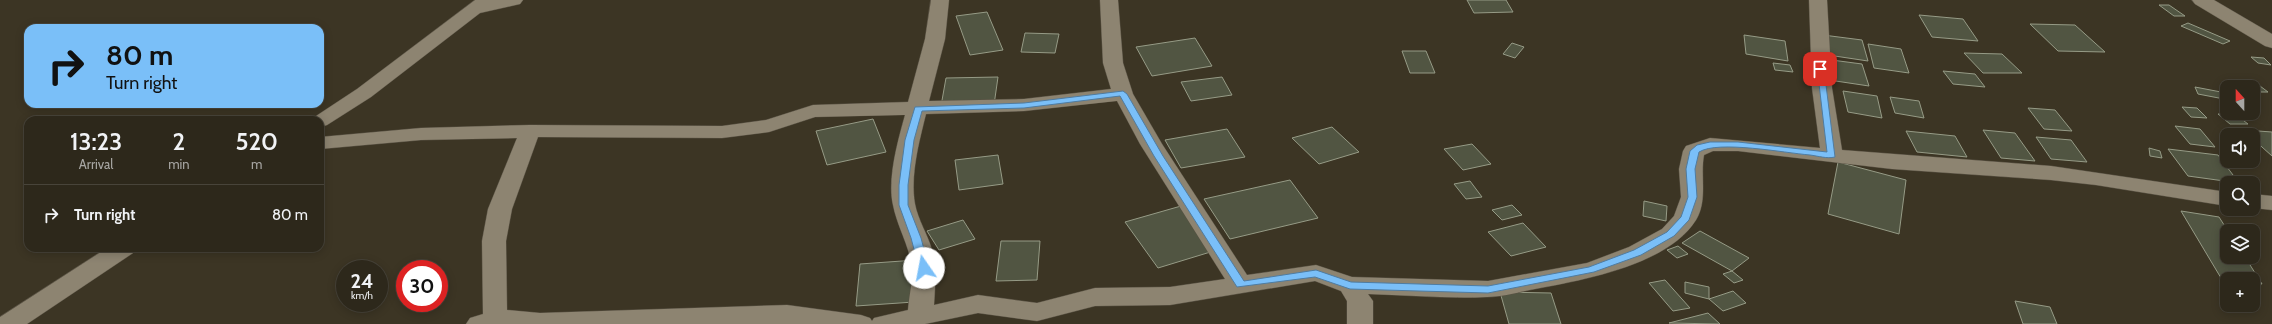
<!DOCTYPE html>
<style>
:root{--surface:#2d281b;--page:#353024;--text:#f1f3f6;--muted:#a7a6a3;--line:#48443a}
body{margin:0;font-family:Cabin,sans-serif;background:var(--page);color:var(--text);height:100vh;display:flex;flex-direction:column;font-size:15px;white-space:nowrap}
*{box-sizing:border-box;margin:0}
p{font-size:13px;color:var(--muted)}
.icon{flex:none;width:22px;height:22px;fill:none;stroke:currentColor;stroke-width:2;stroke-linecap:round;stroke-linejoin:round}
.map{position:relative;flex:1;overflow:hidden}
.panel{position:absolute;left:24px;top:116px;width:300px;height:136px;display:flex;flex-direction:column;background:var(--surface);border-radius:12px;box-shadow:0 2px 10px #0003,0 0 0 1px var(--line)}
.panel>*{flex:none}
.banner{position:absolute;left:24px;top:24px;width:300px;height:84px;border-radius:12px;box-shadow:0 2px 10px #0003,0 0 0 1px var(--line);background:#7abff8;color:#111;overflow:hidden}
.needle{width:26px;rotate:339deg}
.controls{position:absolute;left:2220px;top:80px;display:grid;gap:8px}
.controls a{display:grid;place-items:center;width:40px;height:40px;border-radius:8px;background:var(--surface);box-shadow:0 2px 10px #0003,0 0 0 1px var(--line);font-size:20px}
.speed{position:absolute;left:336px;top:260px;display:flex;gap:8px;font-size:20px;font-weight:700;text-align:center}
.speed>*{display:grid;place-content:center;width:52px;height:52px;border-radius:50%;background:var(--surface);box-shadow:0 2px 10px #0003,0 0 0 1px var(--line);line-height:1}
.speed small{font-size:10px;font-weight:400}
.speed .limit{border:6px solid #d22;background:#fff;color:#111}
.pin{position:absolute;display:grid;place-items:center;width:34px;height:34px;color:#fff;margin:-17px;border-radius:8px;box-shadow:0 2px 6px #0006}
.me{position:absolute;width:44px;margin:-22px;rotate:348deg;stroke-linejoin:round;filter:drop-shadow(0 0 3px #0008)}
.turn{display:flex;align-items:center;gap:14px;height:84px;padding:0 16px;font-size:18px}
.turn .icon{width:52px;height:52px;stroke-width:2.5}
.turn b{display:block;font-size:28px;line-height:34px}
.eta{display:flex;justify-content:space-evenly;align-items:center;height:68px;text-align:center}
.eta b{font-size:24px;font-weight:600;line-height:28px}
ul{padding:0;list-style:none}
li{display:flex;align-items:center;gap:12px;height:60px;padding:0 16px;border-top:1px solid var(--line)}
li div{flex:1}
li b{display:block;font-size:15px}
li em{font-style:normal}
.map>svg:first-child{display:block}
.building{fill:#515542;stroke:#969b86}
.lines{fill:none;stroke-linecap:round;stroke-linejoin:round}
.street-casing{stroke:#595244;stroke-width:1}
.street{fill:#8d8471;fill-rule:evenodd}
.route{fill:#7abff8;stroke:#4f7ca1}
</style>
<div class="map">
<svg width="2272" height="324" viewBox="0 0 2272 324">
<rect width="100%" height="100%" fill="#3c3524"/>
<!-- building -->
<path class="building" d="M1467,0H1506L1513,12L1474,13Z
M2159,5H2169L2185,16H2174Z
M987,12L1003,50L970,55L956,16Z
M1919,15L1963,19L1978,41L1932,37Z
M2188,23L2230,41L2223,44L2181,26Z
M2030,24L2075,25L2105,52L2058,51Z
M1025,33L1059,34L1055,53L1021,52Z
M1744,35L1785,41L1788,61L1746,54Z
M1823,35L1862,40L1868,61L1828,55Z
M1195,38L1212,66L1152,76L1136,47Z
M1512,43L1524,47L1515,58L1503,54Z
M1868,44L1901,49L1909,73L1874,68Z
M1402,51H1426L1435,73H1410Z
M1964,53L2002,54L2022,73H1983Z
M2251,57L2264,58L2271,65L2258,63Z
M1824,59L1862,64L1869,86L1829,80Z
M1773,63L1790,65L1793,72L1775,70Z
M1943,71L1975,74L1985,87L1953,84Z
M998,77L994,105L941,106L946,78Z
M1222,77L1232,95L1191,101L1181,82Z
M2227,81L2256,83L2268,92H2253V87H2234Z
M2195,87L2221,92L2224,99L2198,94Z
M1843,91L1877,96L1882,118L1848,112Z
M1890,97L1919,101L1924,118L1895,113Z
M2182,107L2197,108L2207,118L2191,117Z
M2028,108L2055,110L2072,131L2044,129Z
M2218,114H2235L2248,124H2230Z
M873,119L886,152L827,165L816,131Z
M2175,126L2200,129L2215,147L2190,144Z
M1332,127L1359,152L1319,164L1292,138Z
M1227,129L1245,157L1181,168L1165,140Z
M1983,130L2015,133L2035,161L2001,158Z
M2244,130L2272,132V156L2253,139V135H2249Z
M1906,131L1955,136L1967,157L1917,152Z
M2036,137L2071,140L2087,162L2051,159Z
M1472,144L1491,164L1463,170L1444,149Z
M2149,148L2160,151L2162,158L2150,156Z
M2168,149L2218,155L2239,183L2188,176Z
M998,155L1003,184L959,190L955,160Z
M1838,162L1906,180L1899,234L1828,214Z
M1290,180L1318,218L1230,239L1204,199Z
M1470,181L1482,197L1466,199L1454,184Z
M1644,201L1667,206L1666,221L1643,216Z
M1512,205L1522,215L1502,220L1492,210Z
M1181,206L1217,250L1158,268L1125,222Z
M2181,211L2219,217L2228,231L2227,257H2245L2262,284L2253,283V279L2221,278Z
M963,220L975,239L939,250L927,231Z
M1523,223L1546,247L1511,256L1488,232Z
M1700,231L1749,258L1732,271L1682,243Z
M1001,241H1040L1037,280L996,281Z
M1678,246L1688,254L1677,258L1667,250Z
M916,260L914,302L856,306L860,264Z
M1732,271L1743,280L1734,283L1723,274Z
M1665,280L1690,308L1673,311L1649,283Z
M1685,282L1709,287V299L1685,293Z
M1733,291L1746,303L1723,311L1709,299Z
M1500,292L1551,293L1561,324H1509Z
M2015,301L2050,307L2057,324H2023Z
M1708,313L1720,324L1669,323Z"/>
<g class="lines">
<defs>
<path id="street" d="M475,0H523L520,4L480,13L371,97L327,125L320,127V120H310L357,89Z
M931,0H949L945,39L929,101L1024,99L1111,89L1103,63L1100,0H1118L1123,63L1133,94L1162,144L1247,275L1316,265L1352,277L1488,281L1587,263L1629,247L1662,229L1674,216L1681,197L1679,169L1683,151L1686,146L1710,138L1820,148L1812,88L1809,0H1827L1832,88L1842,150L2051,166L2227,192V206L2096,185L2051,180L1892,169L1738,151H1713L1704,155C1700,176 1708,200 1696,220C1668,265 1583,280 1535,289C1519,292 1503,297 1487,297C1448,299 1408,295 1368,294L1373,301V324H1347V301L1341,291L1315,281L1170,305L1095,306L1037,321L978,313L925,324H466L470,318L483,314L482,241L488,209L517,138L421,140L320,149V137L421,128L530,125L722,126L766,120L813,105L908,102L925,39ZM1117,101L1140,144L1225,279L1170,287L1095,288L1037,303L978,295L934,305C935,286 937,269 932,250C928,235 918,220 915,204C910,176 919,142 926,114L1024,111ZM905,115C898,140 887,179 893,205C897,226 909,245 912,267C913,281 909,296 908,310L874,318L872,321L870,318L861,315L787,305L540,313L507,310L506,241L512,209L538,137L722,138L769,132L815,117Z
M2192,0H2214L2272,34V48L2265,46L2195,4Z
M2253,194L2272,196V210L2253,208Z
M107,248H136L133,253L27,324H0V317Z"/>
</defs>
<!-- street casing -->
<use href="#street" class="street-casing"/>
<!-- street -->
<use href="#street" class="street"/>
</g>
<!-- route -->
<path class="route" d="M1817,67L1824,69L1835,157C1827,159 1818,156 1810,155C1785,153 1718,140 1699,152L1695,169L1697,197L1689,220L1674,236L1641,255L1594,272L1488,293L1350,289L1315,277L1237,287L1154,156L1120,96L1024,108L922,111L914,140L908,185V205L921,238L929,268L927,271L924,272L919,268L911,238L899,205V185L905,140L915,107L1024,103L1123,91L1127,94L1163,156L1244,281L1316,270L1351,282L1488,286L1589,267L1634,250L1667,232L1681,217L1688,197L1686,169L1690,151L1697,145L1710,142H1738L1827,152Z"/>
</svg>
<div class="controls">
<a><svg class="needle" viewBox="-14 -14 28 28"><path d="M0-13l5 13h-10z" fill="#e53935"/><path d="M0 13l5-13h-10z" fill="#a7a6a3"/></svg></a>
<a><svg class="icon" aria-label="sound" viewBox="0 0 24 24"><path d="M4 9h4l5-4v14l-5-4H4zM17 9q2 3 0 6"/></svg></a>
<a><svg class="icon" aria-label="search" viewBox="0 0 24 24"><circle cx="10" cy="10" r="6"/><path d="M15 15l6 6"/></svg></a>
<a><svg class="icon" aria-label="layers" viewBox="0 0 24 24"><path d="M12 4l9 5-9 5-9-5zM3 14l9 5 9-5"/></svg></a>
<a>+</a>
</div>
<div class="speed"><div>24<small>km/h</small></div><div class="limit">30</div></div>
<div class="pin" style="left:1820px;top:69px;background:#d93025"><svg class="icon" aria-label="arrive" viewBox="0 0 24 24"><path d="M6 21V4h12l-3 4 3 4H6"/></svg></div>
<svg class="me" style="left:924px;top:268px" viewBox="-20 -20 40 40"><circle r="19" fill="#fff"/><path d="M0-13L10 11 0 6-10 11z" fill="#7abff8"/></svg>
<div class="banner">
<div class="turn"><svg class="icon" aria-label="right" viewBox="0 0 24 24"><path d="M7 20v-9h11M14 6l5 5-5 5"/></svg><div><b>80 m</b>Turn right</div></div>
</div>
<section class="panel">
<div class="eta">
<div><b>13:23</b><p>Arrival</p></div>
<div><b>2</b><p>min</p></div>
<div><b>520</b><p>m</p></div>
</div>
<ul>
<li><svg class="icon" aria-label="right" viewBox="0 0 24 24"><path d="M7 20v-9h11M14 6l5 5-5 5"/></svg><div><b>Turn right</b></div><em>80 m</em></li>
</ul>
</section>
</div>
